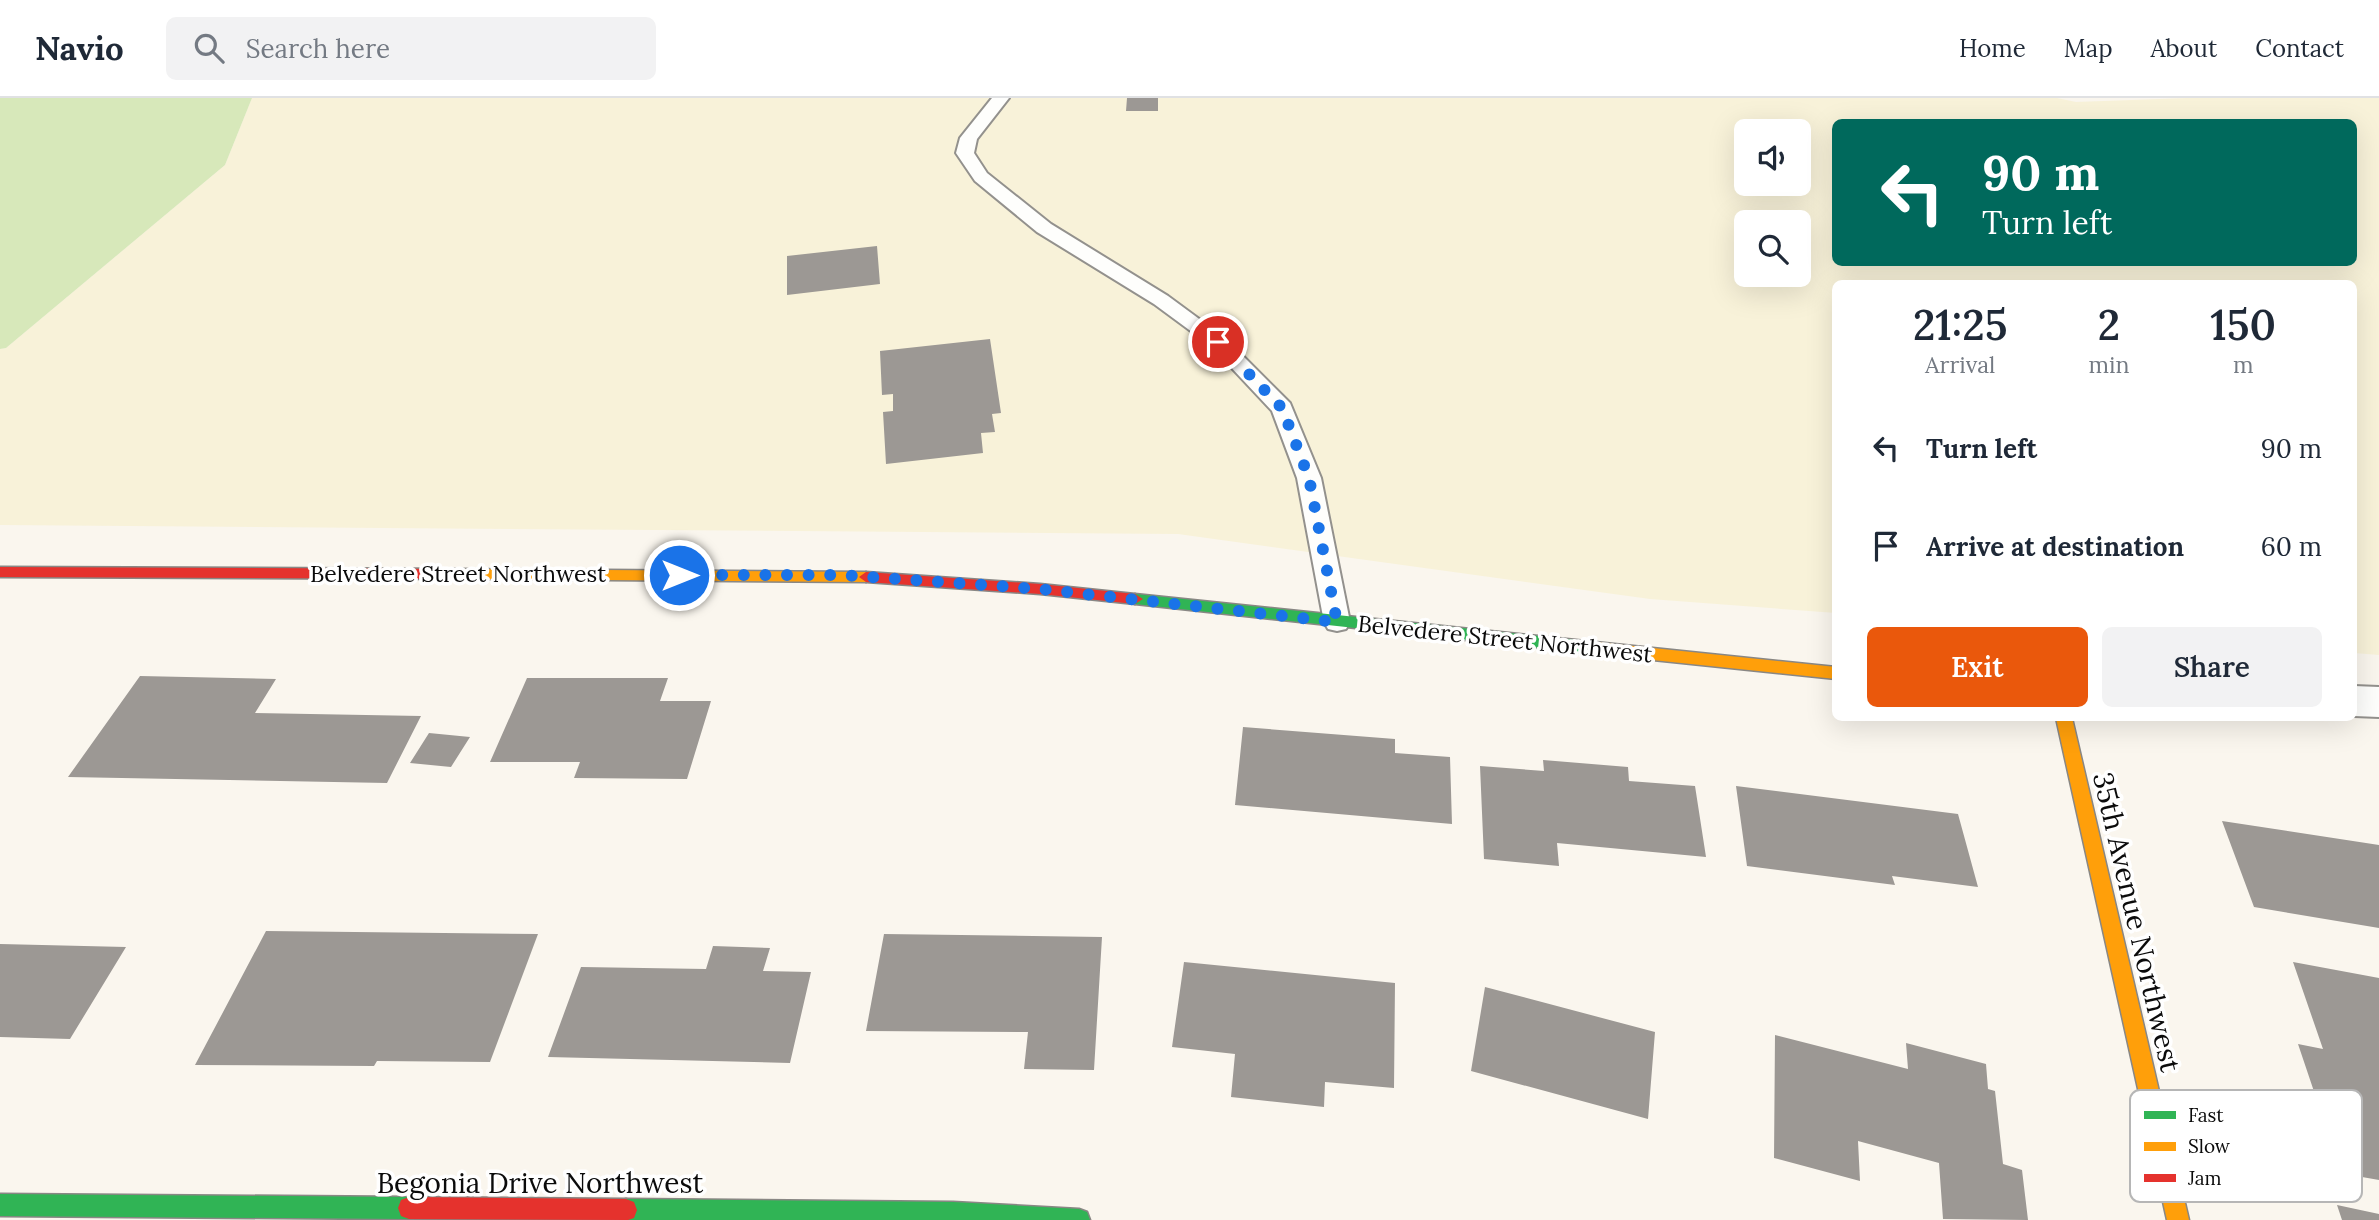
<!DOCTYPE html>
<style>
:root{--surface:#fff;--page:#f2f2f3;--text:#1f2937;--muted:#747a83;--line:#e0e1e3;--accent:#ea580c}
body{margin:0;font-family:Lora,serif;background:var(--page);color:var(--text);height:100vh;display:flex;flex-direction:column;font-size:26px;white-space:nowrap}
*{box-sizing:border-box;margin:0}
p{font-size:23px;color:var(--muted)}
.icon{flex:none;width:38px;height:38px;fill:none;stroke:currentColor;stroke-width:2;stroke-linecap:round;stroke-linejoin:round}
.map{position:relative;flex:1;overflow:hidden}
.panel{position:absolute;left:1832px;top:182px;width:525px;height:441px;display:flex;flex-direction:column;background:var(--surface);border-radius:10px;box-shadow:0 7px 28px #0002}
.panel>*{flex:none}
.guide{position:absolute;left:1832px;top:21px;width:525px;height:147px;border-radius:10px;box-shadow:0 7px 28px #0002;background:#00695c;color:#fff;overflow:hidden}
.tools{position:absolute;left:1734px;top:21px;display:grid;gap:14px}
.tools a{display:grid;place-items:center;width:77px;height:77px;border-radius:10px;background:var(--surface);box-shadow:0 7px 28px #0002;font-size:35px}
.pin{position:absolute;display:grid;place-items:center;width:60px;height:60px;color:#fff;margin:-30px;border:4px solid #fff;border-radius:50%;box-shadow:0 2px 7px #0007}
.me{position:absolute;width:77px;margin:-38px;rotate:90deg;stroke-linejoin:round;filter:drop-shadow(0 0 5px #0008)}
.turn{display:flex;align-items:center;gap:24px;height:147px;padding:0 35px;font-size:32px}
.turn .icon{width:91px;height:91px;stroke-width:2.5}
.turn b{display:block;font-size:49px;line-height:60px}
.eta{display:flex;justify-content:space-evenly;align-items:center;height:119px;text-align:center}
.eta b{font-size:42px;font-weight:600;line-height:49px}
.primary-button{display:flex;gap:14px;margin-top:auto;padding:14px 35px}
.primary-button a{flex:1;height:80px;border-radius:10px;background:var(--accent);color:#fff;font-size:28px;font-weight:600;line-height:80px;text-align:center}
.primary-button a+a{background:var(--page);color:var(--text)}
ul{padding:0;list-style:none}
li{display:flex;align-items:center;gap:21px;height:98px;padding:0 35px}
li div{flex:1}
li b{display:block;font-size:26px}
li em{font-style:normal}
header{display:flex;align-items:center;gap:42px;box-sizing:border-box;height:98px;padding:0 35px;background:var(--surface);border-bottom:2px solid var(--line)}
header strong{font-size:33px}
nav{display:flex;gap:38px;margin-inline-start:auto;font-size:24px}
.search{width:490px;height:63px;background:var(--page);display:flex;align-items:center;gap:18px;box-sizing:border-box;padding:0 24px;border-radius:10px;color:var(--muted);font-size:26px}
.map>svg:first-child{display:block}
.farmland{fill:#f8f2d9;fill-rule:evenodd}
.forest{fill:#d7e8ba}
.building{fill:#9c9894}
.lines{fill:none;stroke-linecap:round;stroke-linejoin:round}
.lane-casing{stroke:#93918d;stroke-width:4}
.street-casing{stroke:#93918d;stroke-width:4}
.fast-casing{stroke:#898784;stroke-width:3}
.slow-casing{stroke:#898784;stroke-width:3}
.jam-casing{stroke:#898784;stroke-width:3}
.lane{fill:#fefefc;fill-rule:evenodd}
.street{fill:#fefefc;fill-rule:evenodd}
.fast{fill:#30b455;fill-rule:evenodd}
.slow{fill:#ff9f0a;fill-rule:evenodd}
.jam{fill:#e5322d;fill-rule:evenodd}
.route{stroke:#1a73e8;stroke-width:12;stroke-dasharray:0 21.6}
.labels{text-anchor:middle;stroke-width:7;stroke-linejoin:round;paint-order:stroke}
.street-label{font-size:23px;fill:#0b0b0b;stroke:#fff}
.near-street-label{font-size:28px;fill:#0b0b0b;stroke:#fff}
.key{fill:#fff;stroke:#b6b6b6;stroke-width:2}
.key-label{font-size:19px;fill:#0b0b0b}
</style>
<header>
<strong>Navio</strong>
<div class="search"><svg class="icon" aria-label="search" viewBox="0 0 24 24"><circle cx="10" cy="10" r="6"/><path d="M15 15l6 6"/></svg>Search here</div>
<nav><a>Home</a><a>Map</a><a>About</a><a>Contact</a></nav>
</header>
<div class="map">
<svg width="2379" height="1122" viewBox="0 0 2379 1122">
<rect width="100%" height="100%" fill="#faf6ee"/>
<!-- farmland -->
<path class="farmland" d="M252,0H2057L2076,4L2187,0H2379V557L2354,555V186H1836V515L1650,501L1178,436L0,427V251L6,250L225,67ZM1836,24H2354V164H1836ZM1746,33H1799V86H1746ZM1746,124H1799V177H1746Z"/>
<!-- forest -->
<path class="forest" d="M0,0H252L225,67L6,250L0,251Z"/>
<!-- building -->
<path class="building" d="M1127,0H1158V13H1126Z
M877,148L880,186L787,197V158Z
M990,241L1001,315L992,316L995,334L981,335L983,355L886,366L883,314L893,313V296L882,297L880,253Z
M140,578L276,581L255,615L421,618L387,685L68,679Z
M527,580H668L660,603H711L687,681L574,680L580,664H490Z
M1243,629L1395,641V655L1450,659L1452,726L1235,707Z
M429,635L470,639L451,669L410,665Z
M1543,662L1628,669L1629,683L1695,688L1706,759L1557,745L1559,768L1484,761L1480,668L1544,673Z
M1736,688L1958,716L1978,789L1892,778L1895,787L1747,768Z
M2222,723L2379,747V830L2254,809Z
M266,833L538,836L490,964L377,963L374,968L195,967Z
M884,836L1102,839L1094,972L1024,971L1028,934L866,933Z
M0,846L126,849L70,941L0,939Z
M713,848L770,850L763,873L811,874L790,965L548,959L581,869L706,871Z
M1184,864L1395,885L1394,990L1325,984L1324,1009L1231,999L1235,956L1172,949Z
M2293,864L2379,880V1082L2362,1079L2350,1044L2330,1041L2298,946L2323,951Z
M1485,889L1655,934L1648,1021L1471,973Z
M1775,937L1908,971L1906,945L1986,966L1988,991L1995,993L2003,1066L2022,1072L2028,1122L1943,1121L1939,1065L1858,1043L1860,1083L1774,1060Z
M2337,1107L2379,1116V1122H2342Z"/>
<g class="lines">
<defs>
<path id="lane" d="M992,0H1009L977,41L974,55L987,75L1051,126L1168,198L1225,240L1290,305L1321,380L1350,524L1346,531L1337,533L1328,531L1324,524L1297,380L1272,313L1211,248L1154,206L1037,134L975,83L956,55L960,40Z"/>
<path id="street" d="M2354,588L2379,589V619L2354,618Z"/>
<path id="fast" d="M1135,496L1595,544L1603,550L1595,556L1135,506L1127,501Z
M0,1096L409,1099L417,1102L420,1110L417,1118L409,1121L0,1118Z
M626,1101L953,1104L1079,1111L1087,1114L1090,1122H624L618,1120L615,1112L618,1104Z"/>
<path id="slow" d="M457,471L866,474L873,479L866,484L457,481L450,476Z
M1595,544L1836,569V581L1595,556L1587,550Z
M2056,620H2072L2189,1122H2167Z"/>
<path id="jam" d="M0,469L457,471L464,476L457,481L0,479Z
M866,474L1040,486L1135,496L1143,501L1135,506L1040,496L866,484L859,479Z
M409,1099L626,1101L634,1104L637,1112L634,1120L628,1122L409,1121L401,1118L398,1110L401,1102Z"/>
</defs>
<!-- lane casing -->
<use href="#lane" class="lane-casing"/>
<!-- street casing -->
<use href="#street" class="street-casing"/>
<!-- fast casing -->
<use href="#fast" class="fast-casing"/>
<!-- slow casing -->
<use href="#slow" class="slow-casing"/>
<!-- jam casing -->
<use href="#jam" class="jam-casing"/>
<!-- lane -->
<use href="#lane" class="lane"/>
<!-- street -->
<use href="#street" class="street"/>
<!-- fast -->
<use href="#fast" class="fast"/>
<!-- slow -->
<use href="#slow" class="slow"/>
<!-- jam -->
<use href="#jam" class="jam"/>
</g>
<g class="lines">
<!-- route -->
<path class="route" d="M679,477H842L1040,491L1337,524L1309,380L1282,310L1218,244"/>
</g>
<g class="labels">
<!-- street labels -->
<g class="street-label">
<text x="458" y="484">Belvedere Street Northwest</text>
<text transform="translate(1505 541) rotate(6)" y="8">Belvedere Street Northwest</text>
</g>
<!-- near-street labels -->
<g class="near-street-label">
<text transform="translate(2137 824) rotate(77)" y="10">35th Avenue Northwest</text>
<text x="540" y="1095">Begonia Drive Northwest</text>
</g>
</g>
<!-- legend -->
<rect x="2130" y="992" width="232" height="112" rx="10" class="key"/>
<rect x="2144" y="1013" width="32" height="8" fill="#30b455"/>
<rect x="2144" y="1044" width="32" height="9" fill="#ff9f0a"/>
<rect x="2144" y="1076" width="32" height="8" fill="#e5322d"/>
<g class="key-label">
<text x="2188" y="1024">Fast</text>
<text x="2188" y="1055">Slow</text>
<text x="2188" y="1087">Jam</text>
</g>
</svg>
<div class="tools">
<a><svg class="icon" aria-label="sound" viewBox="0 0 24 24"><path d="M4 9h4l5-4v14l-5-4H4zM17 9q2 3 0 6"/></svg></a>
<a><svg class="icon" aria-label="search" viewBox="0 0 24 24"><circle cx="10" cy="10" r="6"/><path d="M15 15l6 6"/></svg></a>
</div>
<div class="pin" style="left:1218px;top:244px;background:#d93025"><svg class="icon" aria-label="arrive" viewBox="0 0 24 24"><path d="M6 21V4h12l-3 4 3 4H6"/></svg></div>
<svg class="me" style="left:679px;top:477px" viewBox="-20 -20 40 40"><circle r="17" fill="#1a73e8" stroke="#fff" stroke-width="3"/><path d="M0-11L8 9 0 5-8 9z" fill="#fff"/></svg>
<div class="guide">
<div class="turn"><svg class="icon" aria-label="left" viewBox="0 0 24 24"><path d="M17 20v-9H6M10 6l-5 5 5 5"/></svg><div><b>90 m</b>Turn left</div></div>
</div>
<section class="panel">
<div class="eta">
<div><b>21:25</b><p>Arrival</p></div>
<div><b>2</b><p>min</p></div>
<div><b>150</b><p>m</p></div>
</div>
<ul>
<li><svg class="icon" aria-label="left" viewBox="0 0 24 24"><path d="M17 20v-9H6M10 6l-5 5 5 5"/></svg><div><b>Turn left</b></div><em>90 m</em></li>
<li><svg class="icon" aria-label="arrive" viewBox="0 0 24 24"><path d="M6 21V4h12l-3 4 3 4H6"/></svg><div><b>Arrive at destination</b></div><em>60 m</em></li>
</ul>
<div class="primary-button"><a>Exit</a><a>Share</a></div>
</section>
</div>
